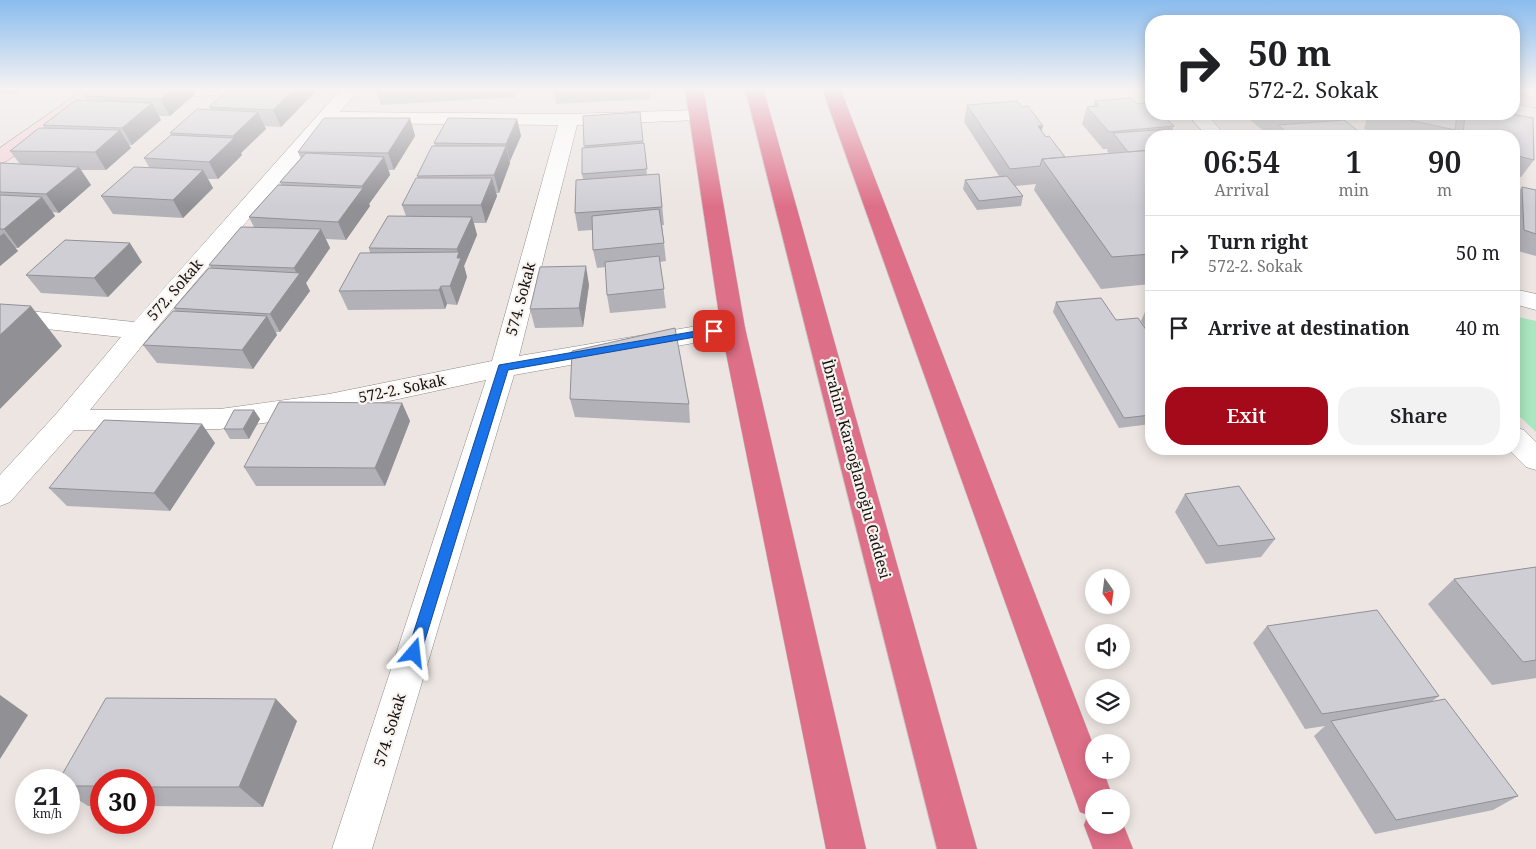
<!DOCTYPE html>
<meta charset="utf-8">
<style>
:root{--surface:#fff;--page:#f2f2f2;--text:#202124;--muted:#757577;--line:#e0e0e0;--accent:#a40a19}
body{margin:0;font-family:"Noto Serif",serif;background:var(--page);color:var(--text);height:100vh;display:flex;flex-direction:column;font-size:19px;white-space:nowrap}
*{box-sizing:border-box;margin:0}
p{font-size:16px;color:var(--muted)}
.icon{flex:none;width:28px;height:28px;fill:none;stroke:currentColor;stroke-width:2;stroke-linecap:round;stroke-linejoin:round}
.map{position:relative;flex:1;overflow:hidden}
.side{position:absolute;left:1145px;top:130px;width:375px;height:325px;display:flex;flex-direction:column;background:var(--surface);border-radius:20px;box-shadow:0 2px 12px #0003}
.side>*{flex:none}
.guide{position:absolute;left:1145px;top:15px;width:375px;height:105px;border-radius:20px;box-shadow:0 2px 12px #0003;background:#fff;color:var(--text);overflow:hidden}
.needle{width:32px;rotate:166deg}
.controls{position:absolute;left:1085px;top:569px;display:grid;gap:10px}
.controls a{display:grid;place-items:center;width:45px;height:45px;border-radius:50%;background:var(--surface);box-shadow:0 2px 12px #0003;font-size:25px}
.speed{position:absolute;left:15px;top:769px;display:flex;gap:10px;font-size:25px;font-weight:700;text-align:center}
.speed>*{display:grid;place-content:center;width:65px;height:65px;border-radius:50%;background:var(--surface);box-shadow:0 2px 12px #0003;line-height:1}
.speed small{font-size:12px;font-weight:400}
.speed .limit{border:8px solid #d22;background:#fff;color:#111}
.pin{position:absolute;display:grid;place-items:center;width:42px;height:42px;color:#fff;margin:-21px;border-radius:10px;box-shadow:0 2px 8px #0006}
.me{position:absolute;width:55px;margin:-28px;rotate:17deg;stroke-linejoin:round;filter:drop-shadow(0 0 4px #0008)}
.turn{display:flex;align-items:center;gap:18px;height:105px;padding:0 20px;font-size:22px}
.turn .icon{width:65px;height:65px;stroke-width:2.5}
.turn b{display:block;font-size:35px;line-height:42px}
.eta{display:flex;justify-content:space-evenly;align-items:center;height:85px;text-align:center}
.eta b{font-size:30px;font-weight:600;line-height:35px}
.button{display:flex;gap:10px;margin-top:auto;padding:10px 20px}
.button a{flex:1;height:58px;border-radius:20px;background:var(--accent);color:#fff;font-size:20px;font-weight:600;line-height:58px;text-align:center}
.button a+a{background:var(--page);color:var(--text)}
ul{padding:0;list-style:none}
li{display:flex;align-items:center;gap:15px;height:75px;padding:0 20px;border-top:1px solid var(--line)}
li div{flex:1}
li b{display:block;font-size:19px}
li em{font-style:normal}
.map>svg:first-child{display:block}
.green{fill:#aae6c0}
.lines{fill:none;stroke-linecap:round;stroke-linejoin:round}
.street-casing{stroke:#8f8986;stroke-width:1}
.secondary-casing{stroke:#8f8986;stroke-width:1}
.highway-casing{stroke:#c2c1c1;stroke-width:1}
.street{fill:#fff;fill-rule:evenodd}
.secondary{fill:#f5d4db;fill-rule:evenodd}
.highway{fill:#dd6f88;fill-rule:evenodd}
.wall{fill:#b2b1b7}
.shaded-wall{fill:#919095}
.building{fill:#cfced5;stroke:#919095}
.route{fill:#1a73e8;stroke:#114b97}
.labels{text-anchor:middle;stroke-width:4.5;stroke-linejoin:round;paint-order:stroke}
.street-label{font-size:15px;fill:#141211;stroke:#f9f3ef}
</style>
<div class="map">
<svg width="1536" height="849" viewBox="0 0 1536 849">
<rect width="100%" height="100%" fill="#ece5e2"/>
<!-- green -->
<path class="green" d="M1514,316L1536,321V432L1514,411Z"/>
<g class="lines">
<defs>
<path id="street" d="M111,88H252L250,92L244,93L183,97L119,93L113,92Z
M342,88H360L340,112L569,114L698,110L704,111L707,115L704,119L698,120L577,125L519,356L733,320L742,322L745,328L742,334L733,336L514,375L372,849H332L486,380L329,414L220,429L74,430L10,502L0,506V475L57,413L121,337L0,324V308L134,322ZM330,123L558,125L492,361L329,394L220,409L90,410L149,337Z
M1187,114H1206L1226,136H1207Z
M1514,289L1536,294V310L1514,304Z
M1514,427L1524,430L1536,442V470L1526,467L1508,449H1514Z"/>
<path id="secondary" d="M86,88H106L7,161L0,163V148Z
M1514,93L1536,98V108L1514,103Z"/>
<path id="highway" d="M685,88H703L745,328L866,849H826L721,328Z
M745,88H763L977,849H937Z
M822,88H840L1094,747V770H1103L1113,798H1094V825H1121V819L1133,849H1093L1084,825L1088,815L1080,812L1075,798Z"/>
</defs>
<!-- street casing -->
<use href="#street" class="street-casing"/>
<!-- secondary casing -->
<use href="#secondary" class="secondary-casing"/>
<!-- highway casing -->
<use href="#highway" class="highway-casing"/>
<!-- street -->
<use href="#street" class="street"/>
<!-- secondary -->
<use href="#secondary" class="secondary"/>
<!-- highway -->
<use href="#highway" class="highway"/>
</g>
<!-- wall -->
<path class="wall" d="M0,88H23L15,94L0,93Z
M95,88H191L195,94L170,116H159L161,120L132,145H129L131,148L106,170H81L91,185L59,213L53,212L55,216L18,248H15L18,251L0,266V163L20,164L10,151L45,129L43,125L88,101L85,96Z
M375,88H516L515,97L381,105Z
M553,88H650L651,99L556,104Z
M1040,88H1072L1071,90L1042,92Z
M318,89L281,127L264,126L266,129L241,153L242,155L218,179H208L213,188L183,218L113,214L101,196L149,167L144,158L171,135L170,133L211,110L209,107Z
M1095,101L1137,104L1174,126L1172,130L1151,136V284L1101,289L1034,190L1036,184L1015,186L1023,196L1021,206L977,210L963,189L965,180L999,176L964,122L967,105L1022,107L1043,126L1041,131L1046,137L1065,157L1109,153L1107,151L1108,149H1103L1082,124L1087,107L1093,106Z
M640,112L647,175L659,174L664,225H662L666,261L660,262L666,308L610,313L607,295L606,267L597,268L593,250L592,230L578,231L575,213L583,179L582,174L585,148L583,116Z
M1243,114H1339L1335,120L1365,136H1272L1273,134H1267Z
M1368,114H1457L1456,118L1459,114H1511L1534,160L1521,177L1514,176V136H1453V133L1451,136H1395L1364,129Z
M410,118L415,136L394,170H389L390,175L369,204L370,206L346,240L326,239L330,248L306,283L310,291L280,332H276L277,335L253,369L157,363L143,345L175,311L174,308L211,268L209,265L254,227L249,217L281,185L280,182L301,159L298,152Z
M517,119L521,136L510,161V163L499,193H496L497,196L486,223H474L477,235L464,266L467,277L457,305L447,304L445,309L348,310L339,291L370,253L369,248L406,216L402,205L418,178L417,176L435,146L434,143Z
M1522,187L1536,190V256L1514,250V198Z
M142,262L108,297L41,293L26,275Z
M589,285L583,327L535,328L530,309Z
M1056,302L1116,320L1151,337V424L1119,428L1053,312Z
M1151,302V337L1141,321L1149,303Z
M570,399L689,404L690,423L575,417Z
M402,403L410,421L385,486H256L244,467Z
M254,410L260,419L249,439H230L224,429Z
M215,443L170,511L67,506L49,488Z
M1185,494L1275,539L1261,557L1206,564L1175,512Z
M1536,567V678L1492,685L1428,604L1454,579Z
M1267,626L1439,696L1431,702L1518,796L1493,810L1375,834L1314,736L1325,726L1305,729L1253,643Z
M297,721L263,807L144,806V780H101V806H88L69,794V780Z"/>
<!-- shaded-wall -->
<path class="shaded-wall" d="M12,88H23L15,94Z
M173,88H191L195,94L170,116L160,99Z
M295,88L318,89L281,127L273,110Z
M513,88H516L515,97Z
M152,103L161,120L132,145L122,128Z
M258,112L266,129L241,153L233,136Z
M410,118L415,136L394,170L388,153Z
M517,119L521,136L510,161L506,144Z
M1038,126H1043L1038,143Z
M120,130L131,148L106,170L95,152Z
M234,138L242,155L218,179L209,162Z
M506,146L510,163L499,193L494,175Z
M384,157L390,175L369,204L362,186Z
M79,167L91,185L59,213L46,194Z
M203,170L213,188L183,218L173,200Z
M492,178L497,196L486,223L481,205Z
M363,188L370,206L346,240L338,222Z
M42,197L55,216L18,248L4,229Z
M472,217L477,235L464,266L467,277L457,305L450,286L458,254L457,249Z
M321,229L330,248L306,283L310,291L280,332L270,314L298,276L294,268Z
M4,233L18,251L0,266V236Z
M130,243L142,262L108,297L94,278Z
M586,266L589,285L583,327L579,308Z
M441,286L447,304L445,309L439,290Z
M31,306L62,346L0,409V335Z
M267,316L277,335L253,369L242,350Z
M402,403L410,421L385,486L375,468Z
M254,410L260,419L249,439L243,429Z
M202,424L215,443L170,511L154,493Z
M0,695L28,715L0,759Z
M276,699L297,721L263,807L239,787Z"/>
<!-- building -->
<path class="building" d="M95,88H173L160,99L85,96Z
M230,88H295L273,110L209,107Z
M1131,98L1137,104L1150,103L1151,104V114H1161L1174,126L1109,132L1087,107L1099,106L1095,101Z
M76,100L152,103L122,128L43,125Z
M1017,101L1022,107L1028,106L1043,126H1038L1046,137L1049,136L1065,157L1042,159L1040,166L1010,169L967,105Z
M197,109L258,112L233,136L170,133Z
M640,112L643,141L584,146L583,116Z
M1271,114H1310L1275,117Z
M1382,114H1457L1455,130Z
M1465,114H1511L1533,118L1534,160L1514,155V136H1463Z
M324,118H410L388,153L298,152Z
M448,118L517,119L506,144L434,143Z
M1344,120L1365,136H1291L1278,125Z
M39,128L120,130L95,152L10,151Z
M1172,129L1178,136H1151V150L1128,152L1113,133Z
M171,135L234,138L209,162L144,158Z
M644,143L647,169L582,174V148Z
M432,146H506L494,175L417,176Z
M1151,150V254L1112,257L1042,159Z
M306,153L384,157L362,186L280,182Z
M0,163L79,167L46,194L0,192Z
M134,167L203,170L173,200L101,196Z
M659,174L662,207L575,213L576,180Z
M1007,176L1023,196L979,201L965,180Z
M416,178H492L481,205H402Z
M278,185L363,188L338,222L249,217Z
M1522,187L1536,190V234L1524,230Z
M0,195L42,197L4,229H0Z
M659,209L664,243L593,250L592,216Z
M388,216L472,217L457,249L369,248Z
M241,227L321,229L294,268L209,265Z
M65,240L130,243L94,278L26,275Z
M459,252L457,258H461L450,286H441L439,290L339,291L360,253Z
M659,256L664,289L607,295L605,262Z
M586,266L579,308L530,309L540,267Z
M209,268L300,273L270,314L174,308Z
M1101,298L1116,320L1138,318L1151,337V415L1124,418L1056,302Z
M0,304L31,306L0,335Z
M173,311L267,316L242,350L143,345Z
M675,328L689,404L570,399L572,351Z
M279,402L402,403L375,468L244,467Z
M234,410H254L243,429H224Z
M104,420L202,424L154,493L49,488Z
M1239,486L1275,539L1218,546L1185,494Z
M1536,567V660L1523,662L1454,579Z
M1377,610L1439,696L1322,714L1267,626Z
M106,698L276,699L239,787H144V780H101V786H69V780H59Z
M1445,699L1518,796L1396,820L1331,721Z"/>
<!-- sky -->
<linearGradient id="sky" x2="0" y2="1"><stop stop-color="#8abcef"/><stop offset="0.43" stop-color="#f6f3f2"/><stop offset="1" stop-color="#f6f3f2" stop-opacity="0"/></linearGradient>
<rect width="1536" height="207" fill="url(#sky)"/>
<!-- route -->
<path class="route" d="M714,328L719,331L718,333L508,370L421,653L419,657L414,659L409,657L407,653L499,365Z"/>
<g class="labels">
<!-- street labels -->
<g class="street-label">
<text transform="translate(175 290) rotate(-49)" y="5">572. Sokak</text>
<text transform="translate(521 299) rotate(-75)" y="5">574. Sokak</text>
<text transform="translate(402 389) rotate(-12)" y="5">572-2. Sokak</text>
<text transform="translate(856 469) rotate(75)" y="5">İbrahim Karaoğlanoğlu Caddesi</text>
<text transform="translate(390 730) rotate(-73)" y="5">574. Sokak</text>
</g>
</g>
</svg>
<div class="controls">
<a><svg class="needle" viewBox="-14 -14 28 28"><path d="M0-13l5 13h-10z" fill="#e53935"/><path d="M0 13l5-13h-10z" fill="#757577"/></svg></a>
<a><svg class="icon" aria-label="sound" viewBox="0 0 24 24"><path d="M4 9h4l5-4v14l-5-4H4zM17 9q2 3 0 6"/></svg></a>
<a><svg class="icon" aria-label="layers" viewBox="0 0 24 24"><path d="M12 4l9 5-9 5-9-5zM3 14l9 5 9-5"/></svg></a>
<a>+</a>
<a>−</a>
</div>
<div class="speed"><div>21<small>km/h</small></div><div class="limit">30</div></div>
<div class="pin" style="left:714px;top:331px;background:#d93025"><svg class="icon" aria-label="arrive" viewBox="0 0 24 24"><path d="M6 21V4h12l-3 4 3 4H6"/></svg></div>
<svg class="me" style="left:414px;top:653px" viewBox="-20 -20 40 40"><path d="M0-17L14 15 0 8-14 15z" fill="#1a73e8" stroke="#fff" stroke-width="4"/></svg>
<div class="guide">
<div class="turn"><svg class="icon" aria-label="right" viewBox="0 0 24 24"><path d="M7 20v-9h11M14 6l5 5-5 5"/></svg><div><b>50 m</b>572-2. Sokak</div></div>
</div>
<section class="side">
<div class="eta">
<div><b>06:54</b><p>Arrival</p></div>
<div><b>1</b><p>min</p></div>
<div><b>90</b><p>m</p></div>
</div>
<ul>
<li><svg class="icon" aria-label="right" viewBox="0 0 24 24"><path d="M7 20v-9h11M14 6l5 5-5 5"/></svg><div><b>Turn right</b><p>572-2. Sokak</p></div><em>50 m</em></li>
<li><svg class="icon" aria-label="arrive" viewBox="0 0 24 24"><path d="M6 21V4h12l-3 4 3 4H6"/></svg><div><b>Arrive at destination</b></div><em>40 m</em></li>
</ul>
<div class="button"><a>Exit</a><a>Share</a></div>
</section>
</div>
